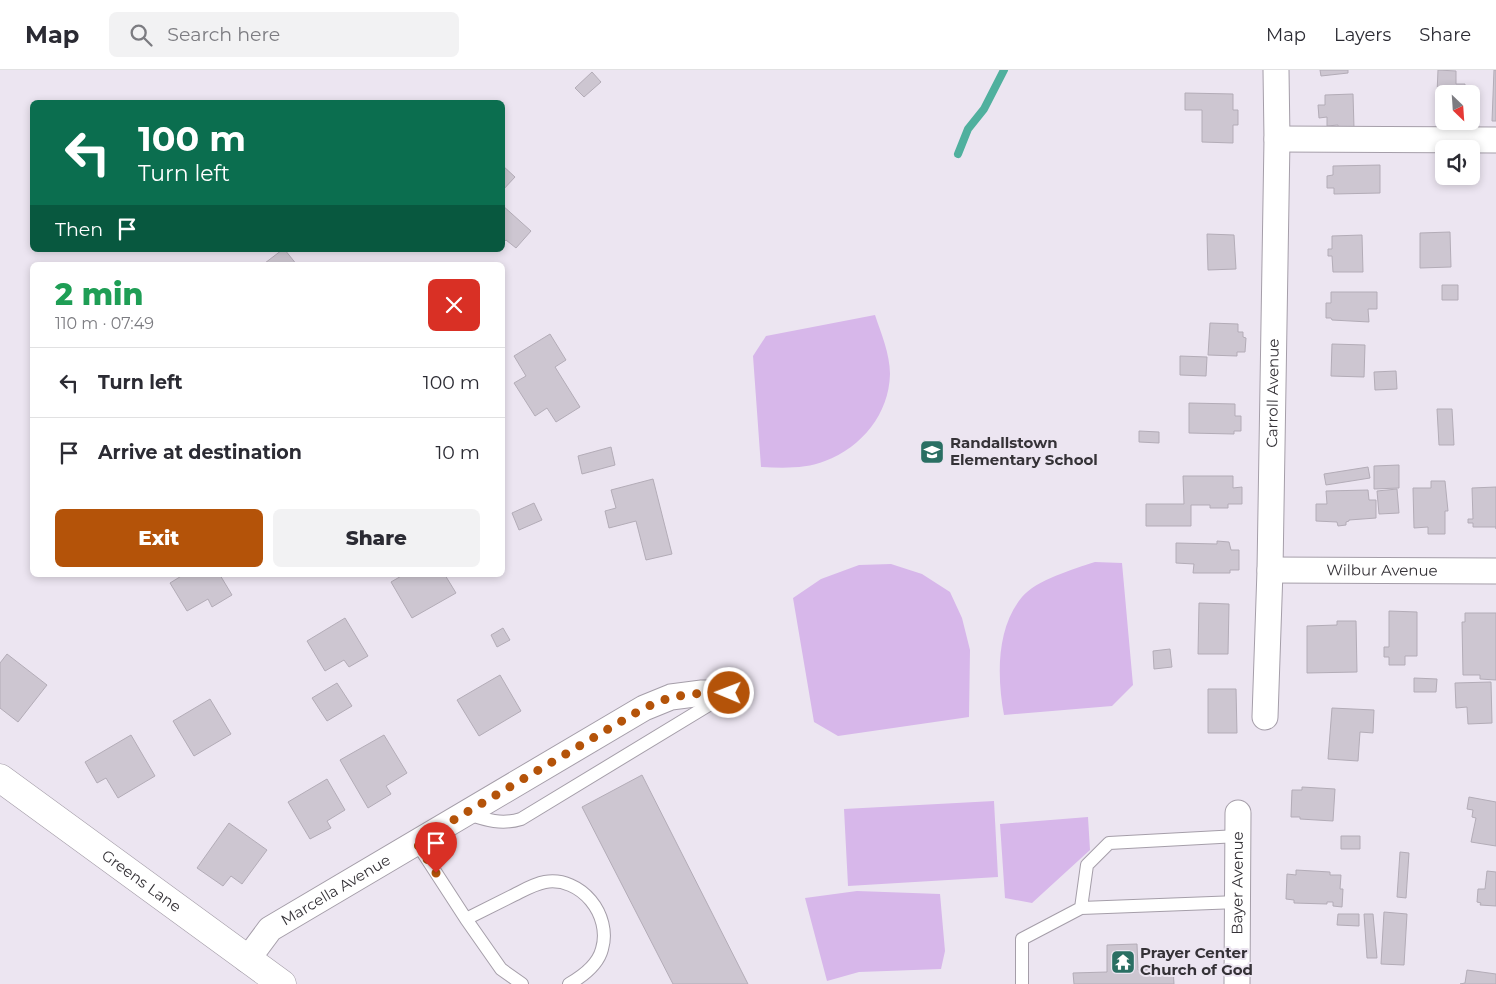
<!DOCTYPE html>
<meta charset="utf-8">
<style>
:root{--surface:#fff;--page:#f2f2f3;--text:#2b2b33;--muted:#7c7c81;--line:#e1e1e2;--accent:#b45309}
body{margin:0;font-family:Montserrat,sans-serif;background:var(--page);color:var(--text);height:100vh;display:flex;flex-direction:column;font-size:19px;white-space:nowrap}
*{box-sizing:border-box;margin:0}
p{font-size:16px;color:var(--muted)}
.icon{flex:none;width:28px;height:28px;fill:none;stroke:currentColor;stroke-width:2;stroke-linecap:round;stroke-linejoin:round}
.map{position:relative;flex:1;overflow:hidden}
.drawer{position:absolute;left:30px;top:192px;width:475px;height:315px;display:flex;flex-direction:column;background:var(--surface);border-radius:8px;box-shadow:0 2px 8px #0003}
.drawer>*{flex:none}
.banner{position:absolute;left:30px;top:30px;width:475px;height:152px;border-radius:8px;box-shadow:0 2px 8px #0003;background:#0b6e4f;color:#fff;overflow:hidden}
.needle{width:32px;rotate:155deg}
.tools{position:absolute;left:1435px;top:15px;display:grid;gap:10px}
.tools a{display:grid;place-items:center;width:45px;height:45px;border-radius:8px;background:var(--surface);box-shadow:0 2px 8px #0003;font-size:25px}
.pin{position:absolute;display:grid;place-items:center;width:42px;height:42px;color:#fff;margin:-51px -21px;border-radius:50% 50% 50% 0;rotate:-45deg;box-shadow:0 0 5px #0007}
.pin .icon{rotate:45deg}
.me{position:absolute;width:55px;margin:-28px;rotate:271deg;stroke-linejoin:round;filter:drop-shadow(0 0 4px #0008)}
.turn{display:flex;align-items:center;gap:18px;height:105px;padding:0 25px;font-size:22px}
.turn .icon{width:65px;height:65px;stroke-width:2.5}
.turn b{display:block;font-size:35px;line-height:42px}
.then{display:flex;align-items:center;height:48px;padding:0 25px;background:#0003;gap:10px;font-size:19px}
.round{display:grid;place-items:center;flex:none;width:52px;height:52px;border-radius:8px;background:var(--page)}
.summary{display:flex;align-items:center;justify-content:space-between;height:85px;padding:0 25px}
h1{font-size:30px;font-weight:800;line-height:38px;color:#1e9e55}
.action{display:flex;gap:10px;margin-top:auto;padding:10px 25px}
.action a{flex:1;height:58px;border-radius:8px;background:var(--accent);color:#fff;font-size:20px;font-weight:800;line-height:58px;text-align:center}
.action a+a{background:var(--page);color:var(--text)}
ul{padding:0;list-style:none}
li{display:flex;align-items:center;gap:15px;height:70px;padding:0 25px;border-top:1px solid var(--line)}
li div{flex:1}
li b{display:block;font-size:19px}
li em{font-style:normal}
header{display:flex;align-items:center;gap:30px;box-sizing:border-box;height:70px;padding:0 25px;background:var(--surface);border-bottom:1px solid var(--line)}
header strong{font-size:24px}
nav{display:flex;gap:28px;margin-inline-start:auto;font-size:18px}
.search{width:350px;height:45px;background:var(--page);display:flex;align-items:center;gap:12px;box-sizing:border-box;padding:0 18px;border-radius:8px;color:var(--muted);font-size:19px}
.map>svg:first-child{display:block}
.park{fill:#d7b7ea}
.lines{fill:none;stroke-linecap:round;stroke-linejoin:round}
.stream{stroke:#50b09e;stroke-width:8}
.building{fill:#cdc6d1;stroke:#b3acb7}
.lane-casing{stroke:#a59ea9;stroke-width:14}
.street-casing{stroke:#a59ea9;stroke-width:27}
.secondary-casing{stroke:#a59ea9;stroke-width:29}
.lane{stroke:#fff;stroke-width:12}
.street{stroke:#fff;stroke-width:25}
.secondary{stroke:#fff;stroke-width:28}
.route{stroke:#b45309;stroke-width:9;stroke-dasharray:0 16.2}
.labels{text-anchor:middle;stroke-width:4;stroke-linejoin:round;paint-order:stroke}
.street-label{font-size:15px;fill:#353237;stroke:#ece5f1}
.poi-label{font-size:15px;font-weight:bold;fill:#353237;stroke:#ece5f1;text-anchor:start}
</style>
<header>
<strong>Map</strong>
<div class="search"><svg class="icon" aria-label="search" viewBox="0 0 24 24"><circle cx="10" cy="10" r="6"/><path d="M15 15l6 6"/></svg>Search here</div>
<nav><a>Map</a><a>Layers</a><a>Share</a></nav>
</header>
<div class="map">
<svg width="1496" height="914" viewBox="0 0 1496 914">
<rect width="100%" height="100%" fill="#ece5f1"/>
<!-- park -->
<path class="park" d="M875,245C881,263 890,284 890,304C889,344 862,377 825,391C806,399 782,398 761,397L753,286L766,266Z
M1095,492L1122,493L1133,615L1112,636L1004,645C997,607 996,558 1022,527C1036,510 1074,499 1095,492Z
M891,494L922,504L950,522L962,548L970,580L969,647L838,666L814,652L793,528L821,509L859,495Z
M994,731L998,807L848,816L844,739Z
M1088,747L1090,780L1032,833L1005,828L1000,754Z
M857,821L940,824L945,881L941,899L859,902L827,911L805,828Z"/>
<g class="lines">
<!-- stream -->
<path class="stream" d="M958,84L968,59L984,39L1004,0"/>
</g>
<!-- building -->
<path class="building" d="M1320,0H1348V3L1321,6Z
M1438,0L1456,1V14H1465V22H1472L1471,33H1478L1477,38H1472L1471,41V24H1444V47H1436Z
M1494,0H1496V51H1492Z
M592,2L601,12L584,27L575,18Z
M1185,23L1233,24V40H1238V55H1233V73L1202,72V40H1185Z
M1353,24L1354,58L1338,59V55L1327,56V47L1319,48L1318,35H1325V25Z
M502,95L515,107L502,121Z
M1380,95V123L1334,124V118H1327V106L1333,105V96Z
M502,135L531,161L516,178L506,170L502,174Z
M1450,162L1451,197L1420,198V163Z
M1207,164L1234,165L1236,199L1208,200Z
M1362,165L1363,202H1333L1332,186H1328V179H1332V166Z
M282,180H285L297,195H266L265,193Z
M1442,215H1458V230H1442Z
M1331,222H1377V239H1368L1369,252L1332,250L1331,248H1326V233H1331Z
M1210,253L1238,254V262H1243V267L1246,268L1245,282H1237V286L1208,285Z
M550,264L566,290L555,297L580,337L556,352L547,338L535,346L514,313L526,306L514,286Z
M1332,274L1365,275L1364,307L1331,306Z
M1180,286L1207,287L1206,306L1180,305Z
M1396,301L1397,319L1375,320L1374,302Z
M1189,333L1235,334V346H1241V361H1234V364L1189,363Z
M1437,339H1452L1454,375H1439Z
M1139,361L1159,362V373L1139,372Z
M611,377L615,395L582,404L578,386Z
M1399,395V418L1374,419V396Z
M1368,397L1370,408L1326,415L1324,404Z
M1183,406H1233V418L1242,417V434H1228V438H1210V435H1191V456H1146V434H1184Z
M653,409L672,484L646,490L636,451L609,458L605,441L616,438L611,420Z
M1431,411H1445L1448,441H1445V464H1428V457L1414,458L1413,418H1431Z
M1496,417V459V457H1473V453H1468V449H1473L1472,418Z
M1397,419L1399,443L1379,444L1377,421Z
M1368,420L1369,430H1376V448L1349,450V451L1346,452V455L1338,456L1337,452L1316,451V434H1327L1326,421Z
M534,433L542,450L519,460L512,443Z
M1217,471L1229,472L1231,480H1239V500H1230V503H1193L1194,494L1176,493V473L1217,474Z
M183,505H220L232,525L212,537L208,529L187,541L170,513Z
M403,505H445L456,523L412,548L391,512Z
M1199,533L1229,534L1228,584H1198Z
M1389,541L1417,542V586H1405V595H1389V587H1384V577H1389Z
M1465,543H1496V610L1480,609V605H1463L1462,552H1465Z
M345,548L368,586L349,597L344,590L325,601L307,571Z
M1337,551H1356L1357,602L1307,603V556L1337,555Z
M503,558L510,570L497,577L491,565Z
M1170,579L1172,597L1154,599L1153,581Z
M7,584L47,615L18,652L0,638V593Z
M500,605L521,641L479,666L457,630Z
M1414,608L1437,609L1436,622H1414Z
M1491,612L1492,653L1468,654L1467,637L1456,638L1455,613Z
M337,613L352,636L327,651L312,628Z
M1208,619H1236L1237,663H1208Z
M210,629L231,664L194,686L173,651Z
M1332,638L1374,640L1373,663L1360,662L1358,691L1328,689Z
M131,665L155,706L118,728L106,708L97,713L85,692Z
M384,665L407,703L386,716L391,724L368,738L340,690Z
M642,705L748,914H673L582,737Z
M327,709L345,740L327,751L331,758L310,769L288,732Z
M1302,717L1335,719L1333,751L1300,749V747H1291L1292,720H1302Z
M1469,727L1496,732V776L1471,772L1476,748L1472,747L1473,740L1467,739Z
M229,753L267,780L242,814L231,806L223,816L197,798Z
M1341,766H1360V779H1341Z
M1400,782L1409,783L1406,828L1397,827Z
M1296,800L1330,802V805H1341L1340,819H1343L1342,837L1333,836V832H1327V834L1294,833V830L1286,829L1287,804L1296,805Z
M1487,801L1496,802V836L1480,835L1481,833L1477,832L1478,819H1485Z
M1384,842L1407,844L1404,895L1381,894Z
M1338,844H1359V856L1337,855Z
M1364,844H1373L1377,888H1367Z
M1137,874L1138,900L1173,898L1174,914H1074L1073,903L1107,902V875Z
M1467,900L1496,904V914H1460L1465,913Z"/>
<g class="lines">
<defs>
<path id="lane" d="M468,744C486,750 502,755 521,749L722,627
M416,772L466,849L501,899L522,914
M1238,832L1081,838L1087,795L1109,773L1238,766
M466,849C482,841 498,833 514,825C524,820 534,814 545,812C581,806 612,845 602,879C598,895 583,906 569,914
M1022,914V869L1081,838"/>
<g id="street">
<path d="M1277,69L1496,70"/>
<path id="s1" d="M1270,500L1496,501"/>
<path id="s2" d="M1265,647L1270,500L1277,69L1276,0"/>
<path id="s3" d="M247,890L270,859L644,638L671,627L702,623H729"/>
<path id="s4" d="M1237,914L1238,743"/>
</g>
<g id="secondary">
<path id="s5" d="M0,708L282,914"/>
</g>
</defs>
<!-- lane casing -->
<use href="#lane" class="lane-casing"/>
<!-- street casing -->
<use href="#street" class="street-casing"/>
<!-- secondary casing -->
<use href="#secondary" class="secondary-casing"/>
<!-- lane -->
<use href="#lane" class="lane"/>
<!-- street -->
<use href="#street" class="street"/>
<!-- secondary -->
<use href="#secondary" class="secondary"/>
</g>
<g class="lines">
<!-- route -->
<path class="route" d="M436,803L416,772L644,638L671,627L702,623H729"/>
</g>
<!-- icons -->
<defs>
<symbol id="school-square" viewBox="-11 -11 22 22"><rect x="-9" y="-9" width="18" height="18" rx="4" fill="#2a6f63" stroke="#ece5f1"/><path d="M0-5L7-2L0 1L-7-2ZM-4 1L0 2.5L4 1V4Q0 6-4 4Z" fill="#fff"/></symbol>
<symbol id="temple-square" viewBox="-11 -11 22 22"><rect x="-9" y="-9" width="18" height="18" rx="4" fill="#2a6f63" stroke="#ece5f1"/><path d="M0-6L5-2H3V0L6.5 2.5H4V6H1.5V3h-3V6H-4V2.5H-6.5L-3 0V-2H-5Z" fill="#fff"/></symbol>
</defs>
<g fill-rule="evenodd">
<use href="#school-square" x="918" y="368" width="28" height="28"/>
<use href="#temple-square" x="1109" y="878" width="28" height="28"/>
</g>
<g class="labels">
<!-- street labels -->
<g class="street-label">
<text dy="5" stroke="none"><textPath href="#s2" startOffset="324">Carroll Avenue</textPath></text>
<text dy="5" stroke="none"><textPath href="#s1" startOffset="112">Wilbur Avenue</textPath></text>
<text dy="5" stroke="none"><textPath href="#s5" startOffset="175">Greens Lane</textPath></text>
<text dy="5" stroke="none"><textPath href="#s4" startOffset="101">Bayer Avenue</textPath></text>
<text dy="5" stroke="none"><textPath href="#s3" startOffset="115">Marcella Avenue</textPath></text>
</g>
<!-- poi labels -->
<g class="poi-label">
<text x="950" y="378">Randallstown<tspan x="950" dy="17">Elementary School</tspan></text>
<text x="1140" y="888">Prayer Center<tspan x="1140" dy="17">Church of God</tspan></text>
</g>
</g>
</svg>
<div class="tools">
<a><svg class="needle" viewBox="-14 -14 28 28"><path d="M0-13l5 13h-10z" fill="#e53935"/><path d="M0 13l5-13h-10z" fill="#7c7c81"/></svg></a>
<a><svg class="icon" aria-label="sound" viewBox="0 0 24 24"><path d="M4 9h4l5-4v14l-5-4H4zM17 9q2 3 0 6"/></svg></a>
</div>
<div class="pin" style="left:436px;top:803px;background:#d93025"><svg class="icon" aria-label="arrive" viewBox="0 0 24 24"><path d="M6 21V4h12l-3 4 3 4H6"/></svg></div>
<svg class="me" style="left:729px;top:623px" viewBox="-20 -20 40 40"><circle r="17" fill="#b45309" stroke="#fff" stroke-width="3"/><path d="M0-11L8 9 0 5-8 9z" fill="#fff"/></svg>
<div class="banner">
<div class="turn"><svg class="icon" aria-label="left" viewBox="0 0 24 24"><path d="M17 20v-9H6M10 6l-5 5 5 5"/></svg><div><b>100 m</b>Turn left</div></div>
<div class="then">Then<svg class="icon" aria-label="arrive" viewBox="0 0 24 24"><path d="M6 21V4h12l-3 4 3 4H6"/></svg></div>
</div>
<section class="drawer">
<div class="summary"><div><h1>2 min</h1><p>110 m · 07:49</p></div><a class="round" style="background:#d93025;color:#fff"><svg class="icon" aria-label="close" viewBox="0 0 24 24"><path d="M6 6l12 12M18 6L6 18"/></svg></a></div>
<ul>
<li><svg class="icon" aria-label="left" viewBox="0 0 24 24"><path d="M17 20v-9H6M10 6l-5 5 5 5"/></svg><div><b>Turn left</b></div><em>100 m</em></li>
<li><svg class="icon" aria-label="arrive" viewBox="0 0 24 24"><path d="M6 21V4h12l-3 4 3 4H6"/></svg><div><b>Arrive at destination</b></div><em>10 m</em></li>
</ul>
<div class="action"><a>Exit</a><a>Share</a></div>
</section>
</div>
